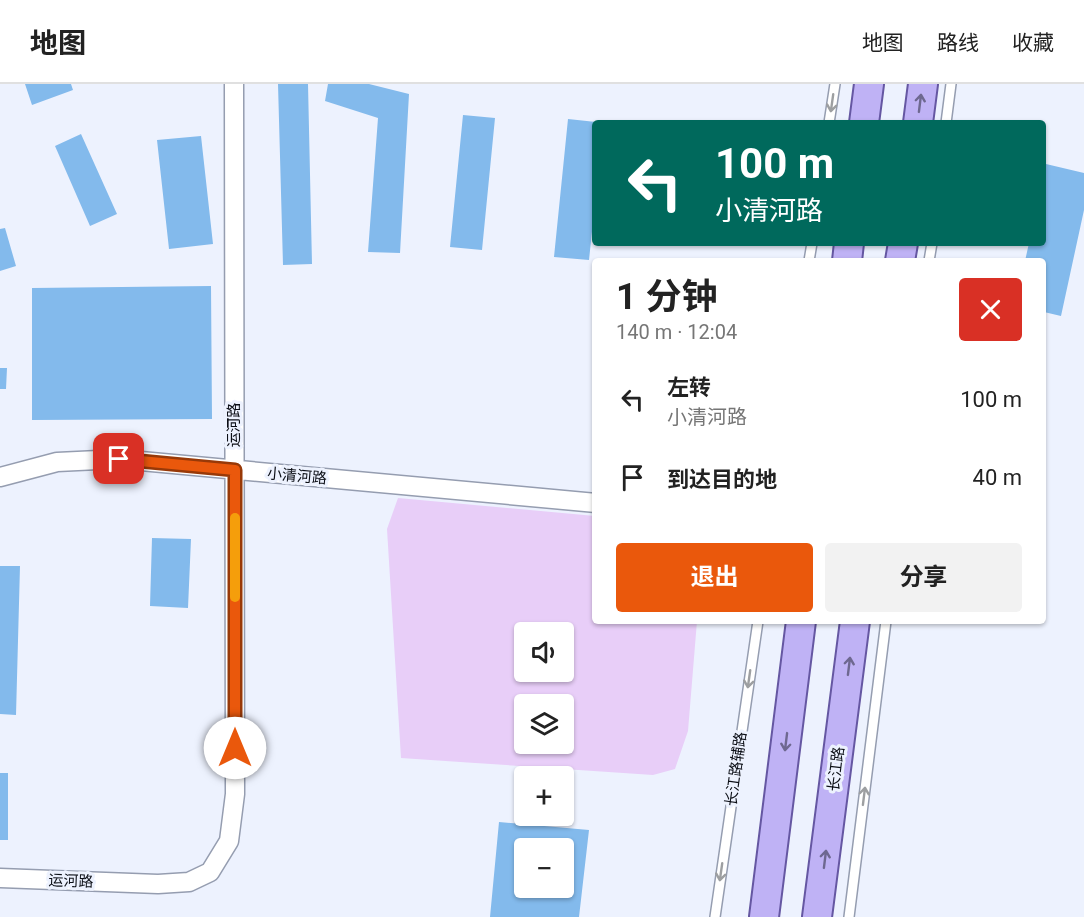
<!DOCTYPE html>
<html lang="zh">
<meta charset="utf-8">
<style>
:root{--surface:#fff;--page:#f2f2f2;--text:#222;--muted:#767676;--line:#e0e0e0;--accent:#ea580c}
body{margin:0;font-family:Roboto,"Noto Sans SC",sans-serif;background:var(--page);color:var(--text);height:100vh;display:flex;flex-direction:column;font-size:22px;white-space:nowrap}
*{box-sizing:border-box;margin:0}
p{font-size:20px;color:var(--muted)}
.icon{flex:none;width:33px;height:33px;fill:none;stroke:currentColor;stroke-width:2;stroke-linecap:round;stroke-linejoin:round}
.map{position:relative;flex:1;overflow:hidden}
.details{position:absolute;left:592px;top:174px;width:454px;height:366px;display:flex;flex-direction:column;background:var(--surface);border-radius:6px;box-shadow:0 2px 4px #0004}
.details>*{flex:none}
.top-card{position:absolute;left:592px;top:36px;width:454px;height:126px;border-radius:6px;box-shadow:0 2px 4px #0004;background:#00695c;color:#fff;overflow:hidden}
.fabs{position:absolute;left:514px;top:538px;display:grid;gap:12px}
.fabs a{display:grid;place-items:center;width:60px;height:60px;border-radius:6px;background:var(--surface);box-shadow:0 2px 4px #0004;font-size:30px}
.pin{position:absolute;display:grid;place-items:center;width:51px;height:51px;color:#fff;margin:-26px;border-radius:12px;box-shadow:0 3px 9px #0006}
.me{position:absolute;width:66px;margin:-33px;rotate:0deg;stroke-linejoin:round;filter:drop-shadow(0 0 4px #0008)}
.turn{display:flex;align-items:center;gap:21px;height:126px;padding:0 24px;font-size:27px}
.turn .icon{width:78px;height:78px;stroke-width:2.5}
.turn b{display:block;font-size:42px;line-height:51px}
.round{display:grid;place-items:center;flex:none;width:63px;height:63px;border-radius:6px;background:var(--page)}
.overview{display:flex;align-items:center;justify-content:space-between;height:102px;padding:0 24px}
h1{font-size:36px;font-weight:700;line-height:45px}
.action{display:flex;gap:12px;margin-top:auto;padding:12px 24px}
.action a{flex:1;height:69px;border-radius:6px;background:var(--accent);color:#fff;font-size:24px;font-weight:700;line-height:69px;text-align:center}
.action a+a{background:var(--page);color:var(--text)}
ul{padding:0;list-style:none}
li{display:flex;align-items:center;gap:18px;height:78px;padding:0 24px}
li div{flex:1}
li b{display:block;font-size:22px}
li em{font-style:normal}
header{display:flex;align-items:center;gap:36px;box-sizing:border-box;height:84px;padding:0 30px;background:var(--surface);border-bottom:2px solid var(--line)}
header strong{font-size:28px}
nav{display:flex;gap:33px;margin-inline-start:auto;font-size:21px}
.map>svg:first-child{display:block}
.green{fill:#e8cef8;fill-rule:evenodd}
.building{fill:#83baec;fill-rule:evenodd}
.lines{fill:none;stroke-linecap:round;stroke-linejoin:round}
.lane-casing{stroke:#959db0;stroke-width:12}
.street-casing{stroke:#959db0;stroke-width:21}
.primary-casing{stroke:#6557a2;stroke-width:32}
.lane{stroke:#fff;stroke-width:9}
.street{stroke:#fff;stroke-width:18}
.primary{stroke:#bfb2f5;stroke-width:28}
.oneway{stroke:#9d9fa1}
.oneway2{stroke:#6e6890}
.route-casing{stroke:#983908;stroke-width:15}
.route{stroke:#ea580c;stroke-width:10}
.slow{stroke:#f59e0b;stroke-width:10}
.labels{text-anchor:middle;stroke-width:6;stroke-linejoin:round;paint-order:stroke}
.street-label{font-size:15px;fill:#0b0e15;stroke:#edf2fe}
</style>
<header>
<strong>地图</strong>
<nav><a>地图</a><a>路线</a><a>收藏</a></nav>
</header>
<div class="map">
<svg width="1084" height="833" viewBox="0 0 1084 833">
<rect width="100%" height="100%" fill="#edf2fe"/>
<!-- green -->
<path class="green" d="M398,414L595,432L596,537H697L688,647L675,685L653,691L401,674L387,445ZM525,549H564V588H525ZM525,621H564V660H525Z"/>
<!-- building -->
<path class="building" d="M25,0H71L73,6L32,21Z
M278,0H308L312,180L283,181Z
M328,0H369L409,10L400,169L368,168L378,34L325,17Z
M463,31L495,34L482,166L450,163Z
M568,35L596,38V110L589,176L554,173Z
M81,50L117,130L90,142L55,62Z
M201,52L213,160L169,165L157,56Z
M1046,80L1084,89V126L1061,232L1044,228V177H1025L1029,159H1044V92Z
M5,144L16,182L0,187V145Z
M211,202L212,335L32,336V204Z
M0,284H7L6,305H0Z
M152,454L191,455L188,524L150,522Z
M0,482H20L16,631L0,630Z
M0,689H8V756H0Z
M499,738L589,746L579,833H490ZM525,765H564V804H525Z"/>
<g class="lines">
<defs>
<path id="lane" d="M829,39L835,0
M946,39L951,0
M809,177L812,159
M929,177L932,159
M715,833L758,537
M849,833L886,537"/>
<path id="street" d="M0,393L57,378L119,375L596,419
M0,794L158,800L189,798L210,788L229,757L235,710L234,0"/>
<path id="primary" d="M864,39L869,0
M918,39L923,0
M847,177L849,159
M900,177L903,159
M764,833L801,537
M817,833L855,537"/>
</defs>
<!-- lane casing -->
<use href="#lane" class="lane-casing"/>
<!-- street casing -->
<use href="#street" class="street-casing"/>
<!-- primary casing -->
<use href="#primary" class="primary-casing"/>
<!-- lane -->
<use href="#lane" class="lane"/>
<!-- street -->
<use href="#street" class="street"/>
<!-- primary -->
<use href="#primary" class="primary"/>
</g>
<!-- one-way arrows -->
<defs><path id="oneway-shaft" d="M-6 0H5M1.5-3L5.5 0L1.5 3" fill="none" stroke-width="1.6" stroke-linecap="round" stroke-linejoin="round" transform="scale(1.5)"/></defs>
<g class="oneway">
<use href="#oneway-shaft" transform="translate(832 19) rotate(98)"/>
<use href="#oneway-shaft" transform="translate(749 595) rotate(98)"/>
<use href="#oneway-shaft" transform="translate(864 712) rotate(-83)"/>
<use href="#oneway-shaft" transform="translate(721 788) rotate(98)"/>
</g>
<g class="oneway2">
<use href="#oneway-shaft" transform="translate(920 19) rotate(-83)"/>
<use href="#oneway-shaft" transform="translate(849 582) rotate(-83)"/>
<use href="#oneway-shaft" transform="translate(786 658) rotate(97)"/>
<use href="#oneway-shaft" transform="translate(825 775) rotate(-83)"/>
</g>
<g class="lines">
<defs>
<path id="route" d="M119,375L235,386V664"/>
</defs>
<!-- route casing -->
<use href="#route" class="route-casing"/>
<!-- route -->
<use href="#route" class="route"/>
<!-- slow -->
<path class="slow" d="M235,434V513"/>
</g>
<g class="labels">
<!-- street labels -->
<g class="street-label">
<text transform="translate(234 341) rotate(-90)" y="5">运河路</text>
<text transform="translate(297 392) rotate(5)" y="5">小清河路</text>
<text transform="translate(736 685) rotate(-82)" y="5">长江路辅路</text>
<text transform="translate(836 685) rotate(-83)" y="5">长江路</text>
<text transform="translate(71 797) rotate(2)" y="5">运河路</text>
</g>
</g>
</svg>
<div class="fabs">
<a><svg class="icon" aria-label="sound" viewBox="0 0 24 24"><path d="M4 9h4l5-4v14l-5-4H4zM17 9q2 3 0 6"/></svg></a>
<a><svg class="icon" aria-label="layers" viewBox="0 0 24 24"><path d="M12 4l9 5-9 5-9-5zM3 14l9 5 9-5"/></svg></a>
<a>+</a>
<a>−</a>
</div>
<div class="pin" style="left:119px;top:375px;background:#d93025"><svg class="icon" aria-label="arrive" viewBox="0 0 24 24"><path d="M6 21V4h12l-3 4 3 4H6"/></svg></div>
<svg class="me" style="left:235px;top:664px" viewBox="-20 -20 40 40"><circle r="19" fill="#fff"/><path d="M0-13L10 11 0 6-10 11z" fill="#ea580c"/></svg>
<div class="top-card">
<div class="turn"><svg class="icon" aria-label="left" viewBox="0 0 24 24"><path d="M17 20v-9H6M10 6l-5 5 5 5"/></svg><div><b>100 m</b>小清河路</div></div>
</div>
<section class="details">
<div class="overview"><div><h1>1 分钟</h1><p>140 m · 12:04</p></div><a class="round" style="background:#d93025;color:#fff"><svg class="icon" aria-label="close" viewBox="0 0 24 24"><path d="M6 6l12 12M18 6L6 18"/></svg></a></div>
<ul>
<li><svg class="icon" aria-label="left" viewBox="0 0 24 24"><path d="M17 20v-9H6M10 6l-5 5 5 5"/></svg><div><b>左转</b><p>小清河路</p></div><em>100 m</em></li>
<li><svg class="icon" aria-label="arrive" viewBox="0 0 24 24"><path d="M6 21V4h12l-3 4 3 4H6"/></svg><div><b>到达目的地</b></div><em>40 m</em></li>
</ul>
<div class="action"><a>退出</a><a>分享</a></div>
</section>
</div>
